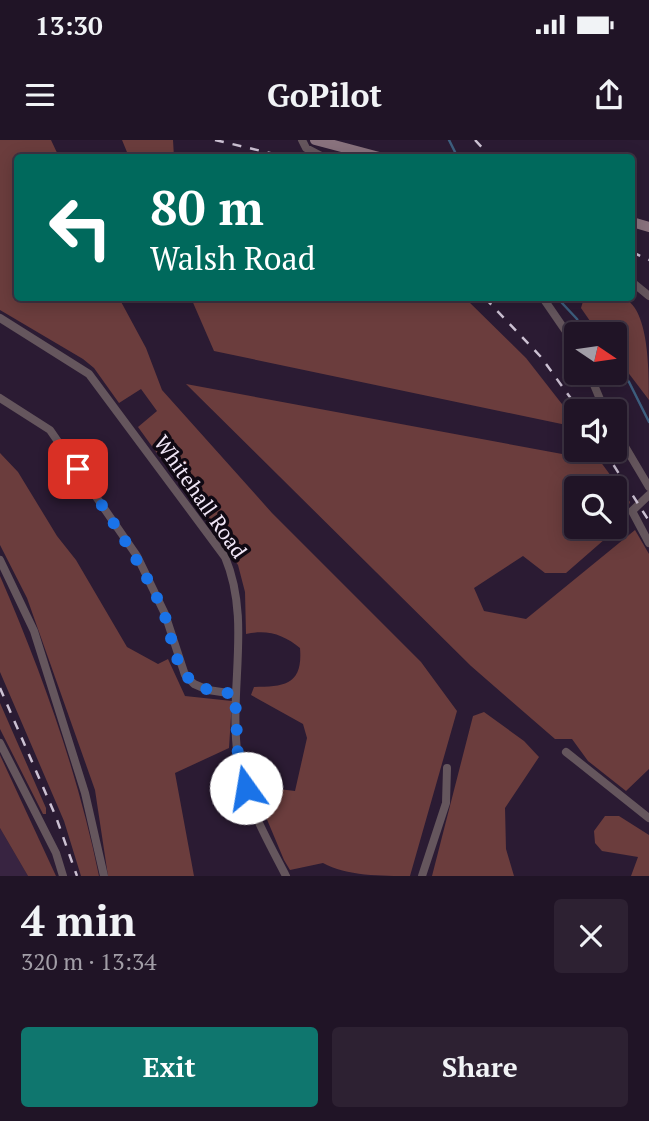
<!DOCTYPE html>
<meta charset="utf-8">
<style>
:root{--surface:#201426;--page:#2d2132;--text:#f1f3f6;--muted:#a29ea7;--line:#3d3343;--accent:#0f766e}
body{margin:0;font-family:"PT Serif",serif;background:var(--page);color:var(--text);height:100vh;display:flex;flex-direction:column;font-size:26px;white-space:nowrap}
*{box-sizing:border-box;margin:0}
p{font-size:23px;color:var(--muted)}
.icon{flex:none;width:38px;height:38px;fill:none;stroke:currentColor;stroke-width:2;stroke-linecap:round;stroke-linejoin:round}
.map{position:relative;height:736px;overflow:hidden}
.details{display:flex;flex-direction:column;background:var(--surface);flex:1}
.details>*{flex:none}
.banner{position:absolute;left:14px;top:14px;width:621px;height:147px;border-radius:7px;box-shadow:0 4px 18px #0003,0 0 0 2px var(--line);background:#00695c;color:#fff;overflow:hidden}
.needle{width:46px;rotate:103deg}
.buttons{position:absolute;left:564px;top:182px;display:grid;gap:14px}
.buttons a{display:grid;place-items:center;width:63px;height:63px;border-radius:7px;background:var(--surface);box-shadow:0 4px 18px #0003,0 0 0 2px var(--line);font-size:35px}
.pin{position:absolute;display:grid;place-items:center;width:60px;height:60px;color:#fff;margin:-30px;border-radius:14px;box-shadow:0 4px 10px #0006}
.me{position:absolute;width:77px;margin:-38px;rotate:347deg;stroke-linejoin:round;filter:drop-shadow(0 0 5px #0008)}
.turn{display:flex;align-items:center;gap:24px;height:147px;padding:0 21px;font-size:32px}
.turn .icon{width:91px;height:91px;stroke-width:2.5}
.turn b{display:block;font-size:49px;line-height:60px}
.round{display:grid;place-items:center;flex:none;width:74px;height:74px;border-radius:7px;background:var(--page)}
.headline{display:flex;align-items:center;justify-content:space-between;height:119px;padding:0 21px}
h1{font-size:42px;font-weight:800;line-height:52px}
.primary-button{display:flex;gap:14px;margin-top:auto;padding:14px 21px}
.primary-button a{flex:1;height:80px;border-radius:7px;background:var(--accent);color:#fff;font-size:28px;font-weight:800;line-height:80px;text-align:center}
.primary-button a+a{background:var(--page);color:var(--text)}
.status{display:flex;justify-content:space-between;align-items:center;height:49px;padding:0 35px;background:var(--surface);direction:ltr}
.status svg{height:19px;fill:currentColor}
header{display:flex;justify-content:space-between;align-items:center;height:91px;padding:0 21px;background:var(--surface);font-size:32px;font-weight:800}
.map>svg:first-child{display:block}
.built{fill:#382441}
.forest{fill:#6b3d3d;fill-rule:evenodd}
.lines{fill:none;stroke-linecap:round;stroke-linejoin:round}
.stream{stroke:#3e5f7f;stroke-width:2.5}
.minor{stroke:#65565d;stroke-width:8}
.secondary{stroke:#8a737e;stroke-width:10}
.rail{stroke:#ccc1d3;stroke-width:2.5;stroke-dasharray:9 9;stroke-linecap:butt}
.route{stroke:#1a73e8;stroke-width:12;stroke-dasharray:0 21.6}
.labels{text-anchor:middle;stroke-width:7;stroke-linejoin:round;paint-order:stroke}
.street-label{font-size:21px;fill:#f1e7f7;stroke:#100913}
</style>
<div class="status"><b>13:30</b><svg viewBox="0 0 49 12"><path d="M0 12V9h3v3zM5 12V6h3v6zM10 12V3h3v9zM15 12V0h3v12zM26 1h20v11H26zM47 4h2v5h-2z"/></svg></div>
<header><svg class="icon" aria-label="menu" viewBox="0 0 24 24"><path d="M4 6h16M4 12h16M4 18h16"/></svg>GoPilot<svg class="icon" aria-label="share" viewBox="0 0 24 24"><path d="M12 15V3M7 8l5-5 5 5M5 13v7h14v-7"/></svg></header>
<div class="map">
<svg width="649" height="736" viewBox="0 0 649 736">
<rect width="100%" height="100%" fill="#2b1b33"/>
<!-- built -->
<path class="built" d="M0,688L28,736H0Z"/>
<!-- forest -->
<path class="forest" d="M0,0H51L59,17L18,18V158H119L146,208L162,250L272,373L421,522L457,571L410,736C382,736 346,736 323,723L290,730L284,720L253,646L295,651L307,598L303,584L251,555L254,547C286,547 303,544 300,508C284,495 268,489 246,494L245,452L238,425L138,287L157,271L141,249L119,263L94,228L83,219L0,170Z
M122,0H173L174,17H129Z
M191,158H465L526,218L576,282V287L214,211Z
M584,158C596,157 610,156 622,158C649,165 649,231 649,260L614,214V194H599L581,168Z
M186,244L600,321L630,362L621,385L566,433H545L523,416L474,448L484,471L526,479L635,390L649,414V629L626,651L588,621L572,599H555L471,526ZM576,348H614V387H576Z
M0,313L18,332L57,396L76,420L127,507L158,524L168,519L185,556L232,561L229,608L175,633L194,736H108L95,650L27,458L0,405Z
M0,436C42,533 78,633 99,736H81L64,681L0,532Z
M0,563L46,668V674H43L0,589Z
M484,572L524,601L539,617L505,668L506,709L514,736H432L473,576Z
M0,615L56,736H28L0,688Z
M605,676H619L649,695V736H631L638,717L602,711L595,703L594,691Z"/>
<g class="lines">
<!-- stream -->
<path class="stream" d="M449,0L458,18
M562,163L577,179L582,194
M614,227L629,242L649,282"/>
<!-- minor -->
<path class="minor" d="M302,0L306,8L325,18
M632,142L649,156
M543,158L576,206
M0,178L89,234L225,417C252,481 228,550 238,618C244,660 267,699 286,736
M589,233L605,271
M0,258L50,290L137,416L165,474L185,535L194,544L208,550L235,554
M614,288L649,347
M649,355L632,371L649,403
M0,420L34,491L85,653L104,736
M0,603L56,713L63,736
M566,612L649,678
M422,736L446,663L447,628"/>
<!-- secondary -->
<path class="secondary" d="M315,0L383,18
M632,82L649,87"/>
<!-- rail -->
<path class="rail" d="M215,0L291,18
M475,0L492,18
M632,112L649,120
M485,158L541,217L580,271
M604,310L649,381
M0,548L56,677L77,736"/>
</g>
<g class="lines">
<!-- route -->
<path class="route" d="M78,329C107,374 137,415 160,464C171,486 171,515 186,535C197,551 217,551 235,554L238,618L246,648"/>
</g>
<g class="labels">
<!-- street labels -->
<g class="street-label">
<text transform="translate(200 357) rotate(55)" y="7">Whitehall Road</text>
</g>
</g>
</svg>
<div class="buttons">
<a><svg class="needle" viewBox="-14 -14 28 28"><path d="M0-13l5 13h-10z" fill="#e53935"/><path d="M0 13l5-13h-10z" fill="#a29ea7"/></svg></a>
<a><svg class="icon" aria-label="sound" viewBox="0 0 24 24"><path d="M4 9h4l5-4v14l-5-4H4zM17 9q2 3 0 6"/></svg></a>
<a><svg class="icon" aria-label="search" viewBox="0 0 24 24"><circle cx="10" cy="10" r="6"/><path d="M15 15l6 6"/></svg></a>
</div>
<div class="pin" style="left:78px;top:329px;background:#d93025"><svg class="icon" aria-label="arrive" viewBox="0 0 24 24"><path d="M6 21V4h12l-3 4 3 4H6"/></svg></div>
<svg class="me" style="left:246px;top:648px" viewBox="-20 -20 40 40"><circle r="19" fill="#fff"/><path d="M0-13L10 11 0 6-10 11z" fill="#1a73e8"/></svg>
<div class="banner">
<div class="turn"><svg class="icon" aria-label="left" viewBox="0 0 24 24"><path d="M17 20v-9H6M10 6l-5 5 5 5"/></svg><div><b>80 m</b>Walsh Road</div></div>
</div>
</div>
<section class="details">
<div class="headline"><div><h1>4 min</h1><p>320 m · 13:34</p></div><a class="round"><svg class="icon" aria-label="close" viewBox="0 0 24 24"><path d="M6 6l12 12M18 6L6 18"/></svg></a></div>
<div class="primary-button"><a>Exit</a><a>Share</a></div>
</section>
